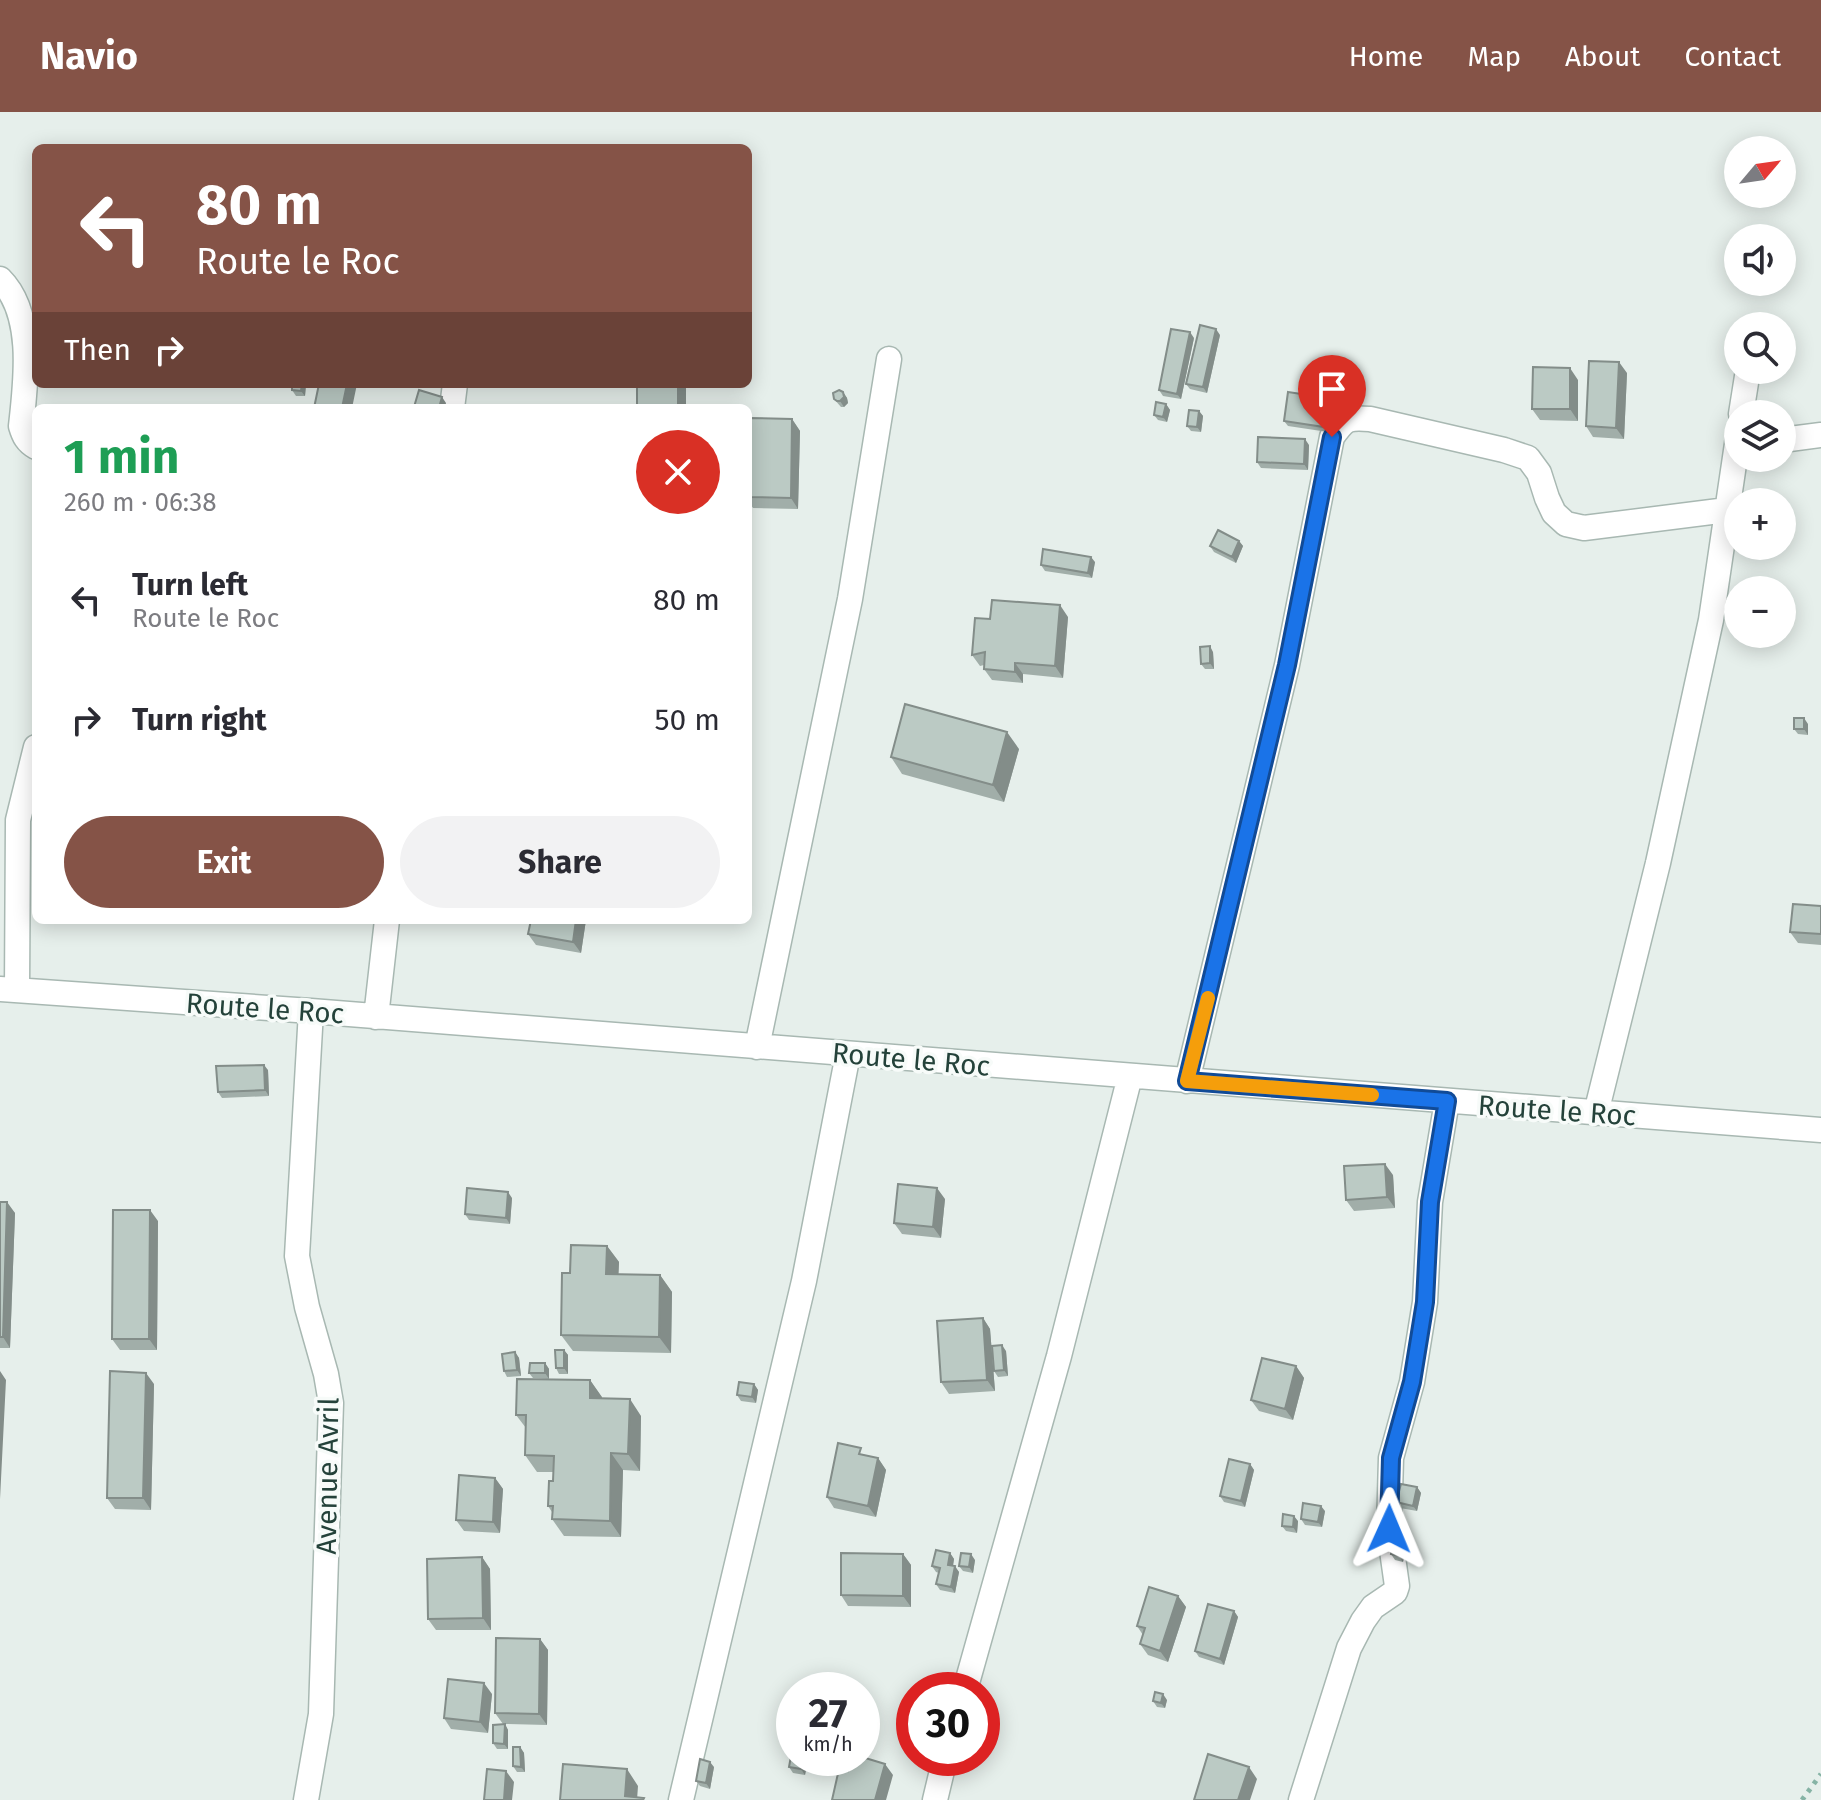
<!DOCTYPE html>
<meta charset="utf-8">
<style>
:root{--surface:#fff;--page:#f2f2f3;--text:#2b2b33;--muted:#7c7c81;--accent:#855347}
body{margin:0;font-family:"Fira Sans",sans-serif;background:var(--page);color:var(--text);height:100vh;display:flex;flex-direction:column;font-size:30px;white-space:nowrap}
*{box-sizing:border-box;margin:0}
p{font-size:26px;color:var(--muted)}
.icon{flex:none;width:44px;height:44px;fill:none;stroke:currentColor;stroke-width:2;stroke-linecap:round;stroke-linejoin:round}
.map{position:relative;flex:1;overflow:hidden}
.panel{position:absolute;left:32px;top:292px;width:720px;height:520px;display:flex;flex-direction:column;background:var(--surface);border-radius:12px;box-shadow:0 4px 20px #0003}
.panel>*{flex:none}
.top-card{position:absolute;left:32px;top:32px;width:720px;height:244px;border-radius:12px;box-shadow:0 4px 20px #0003;background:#855347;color:#fff;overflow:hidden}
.needle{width:52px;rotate:61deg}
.buttons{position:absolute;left:1724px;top:24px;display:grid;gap:16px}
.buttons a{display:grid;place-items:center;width:72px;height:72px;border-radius:50%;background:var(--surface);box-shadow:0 4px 20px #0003;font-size:40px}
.speed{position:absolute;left:776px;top:1560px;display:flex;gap:16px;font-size:40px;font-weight:700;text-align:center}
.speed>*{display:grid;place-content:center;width:104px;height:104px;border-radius:50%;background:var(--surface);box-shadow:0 4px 20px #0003;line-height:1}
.speed small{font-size:20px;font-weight:400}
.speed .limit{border:12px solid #d22;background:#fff;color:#111}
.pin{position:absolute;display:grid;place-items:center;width:68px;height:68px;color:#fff;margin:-82px -34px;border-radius:50% 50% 50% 0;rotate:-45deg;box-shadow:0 0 8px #0007}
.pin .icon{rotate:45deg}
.me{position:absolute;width:88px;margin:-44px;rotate:1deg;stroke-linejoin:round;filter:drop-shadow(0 0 6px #0008)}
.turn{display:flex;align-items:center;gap:28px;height:168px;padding:0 32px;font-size:36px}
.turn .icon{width:104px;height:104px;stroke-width:2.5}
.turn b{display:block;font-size:56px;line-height:68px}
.then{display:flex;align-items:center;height:76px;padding:0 32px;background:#0003;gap:16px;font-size:30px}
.round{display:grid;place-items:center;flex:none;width:84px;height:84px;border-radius:42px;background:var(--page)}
.summary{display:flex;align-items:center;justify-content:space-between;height:136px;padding:0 32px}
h1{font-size:48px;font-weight:700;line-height:60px;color:#1e9e55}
.action{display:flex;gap:16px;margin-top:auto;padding:16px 32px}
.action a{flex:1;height:92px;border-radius:48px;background:var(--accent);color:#fff;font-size:32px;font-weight:700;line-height:92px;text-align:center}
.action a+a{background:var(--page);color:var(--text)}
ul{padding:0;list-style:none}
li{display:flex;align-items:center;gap:24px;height:120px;padding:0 32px}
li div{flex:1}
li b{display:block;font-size:30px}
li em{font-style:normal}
header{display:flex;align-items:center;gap:48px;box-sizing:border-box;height:112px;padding:0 40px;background:var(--accent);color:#fff}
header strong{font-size:38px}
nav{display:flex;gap:44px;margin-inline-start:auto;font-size:28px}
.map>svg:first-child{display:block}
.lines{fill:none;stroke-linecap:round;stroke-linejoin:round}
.street-casing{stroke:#a8b8b2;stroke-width:27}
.path{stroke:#86b3a5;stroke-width:5;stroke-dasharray:4 6;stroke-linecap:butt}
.street{stroke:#fff;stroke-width:24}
.wall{fill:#a1aea9}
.shaded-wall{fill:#838d89}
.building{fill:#bbcac4;stroke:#838d89;stroke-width:2}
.route-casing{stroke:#114b97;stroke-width:20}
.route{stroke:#1a73e8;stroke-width:14}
.slow{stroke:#f59e0b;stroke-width:14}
.labels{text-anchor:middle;stroke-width:7;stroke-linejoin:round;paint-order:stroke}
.street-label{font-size:28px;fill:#24423a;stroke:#f7fbf9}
</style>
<header>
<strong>Navio</strong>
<nav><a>Home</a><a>Map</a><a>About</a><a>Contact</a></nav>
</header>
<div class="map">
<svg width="1821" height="1688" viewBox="0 0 1821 1688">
<rect width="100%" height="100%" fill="#e6efeb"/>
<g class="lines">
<defs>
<path id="street" d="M0,167C35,202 26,269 21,314C24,324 27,330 36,335
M452,296L455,272
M1741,302L1748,258
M1782,328L1821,323
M0,877L311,899L1821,1018
M17,878L18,708L36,635
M376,905L387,808
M757,935L850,487L889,247
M1187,969L1287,553L1332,325C1345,307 1347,305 1370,307L1504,338L1528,346L1539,361L1547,386L1554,401L1566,412L1584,416L1727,398
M1596,1001L1658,751L1711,508L1738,325
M965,1578L1059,1244L1130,964
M306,1688L321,1602L331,1291L326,1262L307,1195L297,1144L311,899
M681,1688L804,1169L848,942
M935,1688L945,1646
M1301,1688L1349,1536L1363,1509L1373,1495L1395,1480L1397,1474L1389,1417L1391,1346L1412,1270L1425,1190L1430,1090L1447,989"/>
</defs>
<!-- street casing -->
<use href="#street" class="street-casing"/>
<!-- path -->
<path class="path" d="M1802,1688L1821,1662"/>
<!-- street -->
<use href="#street" class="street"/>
</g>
<!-- wall -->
<path class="wall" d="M1220,223L1207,281L1190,277L1186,272Z
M1194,226L1181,287L1163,284L1159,278Z
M1627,261L1624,327L1593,325L1586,314Z
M1578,268V309L1540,308L1532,297Z
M306,272L305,284H296L292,278Z
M843,280L847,286L848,291L844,295H841L834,287Z
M1328,286L1332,292L1328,320L1288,314L1284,309Z
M1166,292L1170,298L1167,310L1158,308L1154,303Z
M1199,299L1203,304L1201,320L1191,319L1187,314Z
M748,306L792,307L800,319L798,397L753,396L748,389Z
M1309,333L1308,358L1261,356L1257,350Z
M1239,429L1243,434L1236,451L1214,440L1210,434Z
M1095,450L1092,466L1045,459L1041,453Z
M1068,505L1063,566L1023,562V571L992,568L984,557V553L980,554L972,543L990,507Z
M1213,540L1214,557H1205L1201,552Z
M1808,612V623L1798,622L1794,617Z
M1019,637L1004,690L902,662L891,645Z
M1821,794V833L1798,831L1790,820Z
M531,808H586L581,841L536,833L528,822Z
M268,958L269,984L222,986L218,980Z
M1393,1063L1395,1096L1354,1099L1346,1088Z
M512,1086L510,1112L469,1108L465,1102Z
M945,1087L941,1126L902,1122L894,1111Z
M0,1090L15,1101L10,1236H0Z
M158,1109L157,1238H120L112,1227Z
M607,1134L619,1150L618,1162L660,1163L672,1180L671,1241L573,1239L561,1223L570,1161Z
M983,1206L990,1217L995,1279L949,1282L941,1270Z
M564,1238L568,1243V1262H559L556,1256Z
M1006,1239L1008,1264L998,1265L994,1259Z
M515,1240L519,1246L521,1264L507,1265L504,1259Z
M545,1251L549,1257V1267L533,1266L529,1261Z
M1296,1254L1304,1266L1293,1308L1259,1299L1251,1288Z
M590,1268L602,1286L641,1304L640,1359L623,1358L621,1425L564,1424L552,1407V1400L548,1394L553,1369L554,1360H537L525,1343L526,1316L516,1303Z
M154,1272L151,1398L115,1397L107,1386Z
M754,1272L758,1278L756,1291L741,1289L737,1283Z
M866,1343L878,1346L886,1358L876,1405L834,1396L827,1385Z
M1250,1352L1254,1358L1245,1395L1224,1390L1220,1384Z
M495,1366L503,1377L500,1421L464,1419L456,1408Z
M1417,1375L1421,1381L1417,1399L1400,1396L1396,1390Z
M1325,1399L1322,1415L1305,1413L1301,1407Z
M1298,1409L1297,1421L1286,1419L1282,1414Z
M1405,1440L1403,1450L1395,1448L1391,1442Z
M950,1441L954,1447L953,1454L959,1460L955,1481L940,1478L936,1472L939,1461L936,1460L932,1454Z
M903,1442L911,1453V1495L848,1494L841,1483Z
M482,1445L490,1457L491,1518H436L428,1507Z
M975,1448L973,1461L963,1459L959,1454Z
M1178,1484L1186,1495L1168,1550L1148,1543L1140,1532L1143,1523L1137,1514Z
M1234,1499L1238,1505L1224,1553L1199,1545L1195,1539Z
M540,1527L548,1538L547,1613L505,1612L508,1618V1637H497L493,1631L503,1612L495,1601Z
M492,1582L488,1621L451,1617L444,1606Z
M1167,1588L1165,1596L1157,1595L1153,1589Z
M520,1635L524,1641L525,1660H517L513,1654Z
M803,1647L807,1652L805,1663L793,1661L789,1655Z
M714,1655L710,1677L700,1674L696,1669Z"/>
<!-- shaded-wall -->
<path class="shaded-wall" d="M1216,217L1220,223L1207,281L1203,275Z
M1190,220L1194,226L1181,287L1177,282Z
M1619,250L1627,261L1624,327L1616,316Z
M1570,256L1578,268V309L1570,297Z
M302,272H306L305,284L301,279Z
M347,272H357L352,296H342Z
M678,272H686V296H678Z
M843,280L847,286L848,291L844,295L840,289Z
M442,285L446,291L445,296H439Z
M1328,286L1332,292L1328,320L1324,315Z
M1166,292L1170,298L1167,310L1163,305Z
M1199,299L1203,304L1201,320L1197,315Z
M792,307L800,319L798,397L791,386Z
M1305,327L1309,333L1308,358L1304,352Z
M1239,429L1243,434L1236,451L1232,445Z
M1091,445L1095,450L1092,466L1088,461Z
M1060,493L1068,505L1063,566L1055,554Z
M748,526L751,529L749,539L748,537Z
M1210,534L1213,540L1214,557L1210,551Z
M1015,551L1023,562V571L1015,560Z
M1804,606L1808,612V623L1804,617Z
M1007,620L1019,637L1004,690L993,673Z
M576,808H586L581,841L573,830Z
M264,953L268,958L269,984L265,978Z
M1385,1052L1393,1063L1395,1096L1387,1085Z
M937,1076L945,1087L941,1126L933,1115Z
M508,1080L512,1086L510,1112L506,1106Z
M7,1090L15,1101L10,1236L3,1225Z
M150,1098L158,1109L157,1238L149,1227Z
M607,1134L619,1150L618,1178L606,1162Z
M660,1163L672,1180L671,1241L659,1225Z
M983,1206L990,1217L995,1279L987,1268Z
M1002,1233L1006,1239L1008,1264L1004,1258Z
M564,1238L568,1243V1262L564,1256Z
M515,1240L519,1246L521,1264L517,1258Z
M545,1251L549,1257V1267L545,1261Z
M1296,1254L1304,1266L1293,1308L1285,1297Z
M0,1259L6,1268L0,1387Z
M146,1261L154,1272L151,1398L143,1386Z
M590,1268L602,1285L601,1303L590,1286Z
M754,1272L758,1278L756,1291L752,1285Z
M630,1287L641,1304L640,1359L628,1342Z
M611,1341L623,1358L621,1425L610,1409Z
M878,1346L886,1358L876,1405L868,1394Z
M1250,1352L1254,1358L1245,1395L1241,1389Z
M495,1366L503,1377L500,1421L493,1410Z
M1417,1375L1421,1381L1417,1399L1413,1394Z
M1321,1394L1325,1399L1322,1415L1318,1410Z
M1294,1404L1298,1409L1297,1421L1293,1415Z
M1401,1435L1405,1440L1403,1450L1399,1444Z
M950,1441L954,1447L952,1459L948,1453Z
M903,1442L911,1453V1495L903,1484Z
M971,1442L975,1448L973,1461L969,1455Z
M482,1445L490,1457L491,1518L483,1506Z
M955,1454L959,1460L955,1481L951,1475Z
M1178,1484L1186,1495L1168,1550L1160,1539Z
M1234,1499L1238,1505L1224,1553L1220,1547Z
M540,1527L548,1538L547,1613L539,1602Z
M484,1571L492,1582L488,1621L480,1610Z
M1163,1582L1167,1588L1165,1596L1161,1591Z
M505,1612L508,1618V1637L504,1632Z
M520,1635L524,1641L525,1660L521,1655Z
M803,1647L807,1652L805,1663L801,1657Z
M710,1650L714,1655L710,1677L706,1671Z
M885,1652L893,1663L886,1688H875Z
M1249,1655L1257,1667L1250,1688H1238Z
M627,1657L638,1674L637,1688L625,1684Z
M506,1659L514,1670L512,1688H504Z"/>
<!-- building -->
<path class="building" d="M1200,213L1216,217L1203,275L1186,272Z
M1171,217L1190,220L1177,282L1159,278Z
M1589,249L1619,250L1616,316L1586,314Z
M1533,255L1570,256V297H1532Z
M292,272H302L301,279L292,278Z
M319,272H347L342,296H314Z
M637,272H678V296H637Z
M419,278L442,285L439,296H419L414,295Z
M839,278L843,280L844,285L840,289H837L834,287L833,281Z
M1288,280L1328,286L1324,315L1284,309Z
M1156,290L1166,292L1163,305L1154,303Z
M1189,298L1199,299L1197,315L1187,314Z
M748,306L792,307L791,386L748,385Z
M1258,325L1305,327L1304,352L1257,350Z
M1218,418L1239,429L1232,445L1210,434Z
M1043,437L1091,445L1088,461L1041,453Z
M992,488L1060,493L1055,554L1015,551V560L984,557L985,540L972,543L975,506L990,507Z
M1210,534V551L1201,552L1200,535Z
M905,592L1007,620L993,673L891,645Z
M1794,606H1804V617H1794Z
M1793,792L1821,794V822L1790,820Z
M531,808H576L573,830L528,822Z
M264,953L265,978L218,980L216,954Z
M1385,1052L1387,1085L1346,1088L1344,1054Z
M898,1072L937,1076L933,1115L894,1111Z
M467,1076L508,1080L506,1106L465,1102Z
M0,1090H7L3,1225H0Z
M113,1098H150L149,1227H112Z
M571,1133L607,1134L606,1162L660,1163L659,1225L561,1223L562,1161H570Z
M983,1206L987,1268L941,1270L937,1209Z
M1002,1233L1004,1258L994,1259L992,1234Z
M555,1238H564V1256H556Z
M515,1240L517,1258L504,1259L502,1242Z
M1262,1246L1296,1254L1285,1297L1251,1288Z
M530,1251H545V1261H529Z
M110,1259L146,1261L143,1386H107Z
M517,1267L590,1268V1286L630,1287L628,1342L611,1341L610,1409L552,1407L553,1394H548L549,1369H553L554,1344L525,1343L526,1303H516Z
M739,1270L754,1272L752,1285L737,1283Z
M838,1331L861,1336L859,1342L878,1346L868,1394L827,1385Z
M1229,1347L1250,1352L1241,1389L1220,1384Z
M459,1363L495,1366L493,1410L456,1408Z
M1401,1372L1417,1375L1413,1394L1396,1390Z
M1303,1391L1321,1394L1318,1410L1301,1407Z
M1283,1402L1294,1404L1293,1415L1282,1414Z
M1393,1433L1401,1435L1399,1444L1391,1442Z
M936,1438L950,1441L948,1453L955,1454L951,1475L936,1472L940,1456L932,1454Z
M841,1441L903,1442V1484L841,1483Z
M961,1441L971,1442L969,1455L959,1454Z
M482,1445L483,1506L428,1507L427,1447Z
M1149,1475L1178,1484L1160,1539L1140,1532L1145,1516L1137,1514Z
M1208,1492L1234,1499L1220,1547L1195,1539Z
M496,1526L540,1527L539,1602L495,1601Z
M448,1567L484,1571L480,1610L444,1606Z
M1155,1580L1163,1582L1161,1591L1153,1589Z
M505,1612L504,1632L493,1631V1613Z
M513,1635H520L521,1655L513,1654Z
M1208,1642L1249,1655L1238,1688H1194Z
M791,1644L803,1647L801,1657L789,1655Z
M862,1645L885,1652L875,1688H832L839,1657L848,1659L853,1646Z
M700,1647L710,1650L706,1671L696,1669Z
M563,1652L627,1657L625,1684L644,1686L643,1688H560Z
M487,1657L506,1659L504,1688H484Z"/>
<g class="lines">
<defs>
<path id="route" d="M1332,325L1287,553L1187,969L1447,989L1430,1090L1425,1190L1412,1270L1391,1346L1389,1417"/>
</defs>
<!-- route casing -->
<use href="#route" class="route-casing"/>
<!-- route -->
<use href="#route" class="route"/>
<!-- slow -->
<path class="slow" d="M1208,886L1187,969L1372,983"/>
</g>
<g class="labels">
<!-- street labels -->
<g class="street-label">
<text transform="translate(265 896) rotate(4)" y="10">Route le Roc</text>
<text transform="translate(911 947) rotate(5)" y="10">Route le Roc</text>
<text transform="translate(1557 998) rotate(4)" y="10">Route le Roc</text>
<text transform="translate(327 1364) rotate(-89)" y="10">Avenue Avril</text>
</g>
</g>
</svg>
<div class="buttons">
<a><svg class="needle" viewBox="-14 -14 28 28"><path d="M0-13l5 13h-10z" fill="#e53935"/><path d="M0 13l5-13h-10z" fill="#7c7c81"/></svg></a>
<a><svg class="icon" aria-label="sound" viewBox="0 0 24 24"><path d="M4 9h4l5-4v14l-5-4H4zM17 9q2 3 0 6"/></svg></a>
<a><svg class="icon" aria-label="search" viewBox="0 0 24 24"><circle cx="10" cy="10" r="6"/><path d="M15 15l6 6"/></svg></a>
<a><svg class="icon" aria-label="layers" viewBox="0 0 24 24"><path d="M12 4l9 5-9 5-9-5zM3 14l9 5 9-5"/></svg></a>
<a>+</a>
<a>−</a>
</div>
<div class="speed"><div>27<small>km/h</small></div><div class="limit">30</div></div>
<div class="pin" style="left:1332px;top:325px;background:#d93025"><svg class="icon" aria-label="arrive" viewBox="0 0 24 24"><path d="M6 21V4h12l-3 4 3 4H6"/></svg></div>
<svg class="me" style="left:1389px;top:1417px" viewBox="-20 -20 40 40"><path d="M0-17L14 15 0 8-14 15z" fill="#1a73e8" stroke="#fff" stroke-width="4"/></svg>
<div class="top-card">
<div class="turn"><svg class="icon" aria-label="left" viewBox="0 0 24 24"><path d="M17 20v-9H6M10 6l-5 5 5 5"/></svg><div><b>80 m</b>Route le Roc</div></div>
<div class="then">Then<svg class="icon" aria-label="right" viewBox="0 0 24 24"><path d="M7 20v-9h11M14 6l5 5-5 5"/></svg></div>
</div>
<section class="panel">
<div class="summary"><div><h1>1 min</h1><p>260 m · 06:38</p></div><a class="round" style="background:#d93025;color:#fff"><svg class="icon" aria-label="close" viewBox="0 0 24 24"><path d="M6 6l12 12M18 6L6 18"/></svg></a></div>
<ul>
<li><svg class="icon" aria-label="left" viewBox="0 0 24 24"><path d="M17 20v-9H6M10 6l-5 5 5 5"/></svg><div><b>Turn left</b><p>Route le Roc</p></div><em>80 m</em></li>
<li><svg class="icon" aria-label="right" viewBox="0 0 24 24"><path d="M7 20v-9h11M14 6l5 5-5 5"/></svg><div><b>Turn right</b></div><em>50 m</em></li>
</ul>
<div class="action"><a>Exit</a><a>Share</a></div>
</section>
</div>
